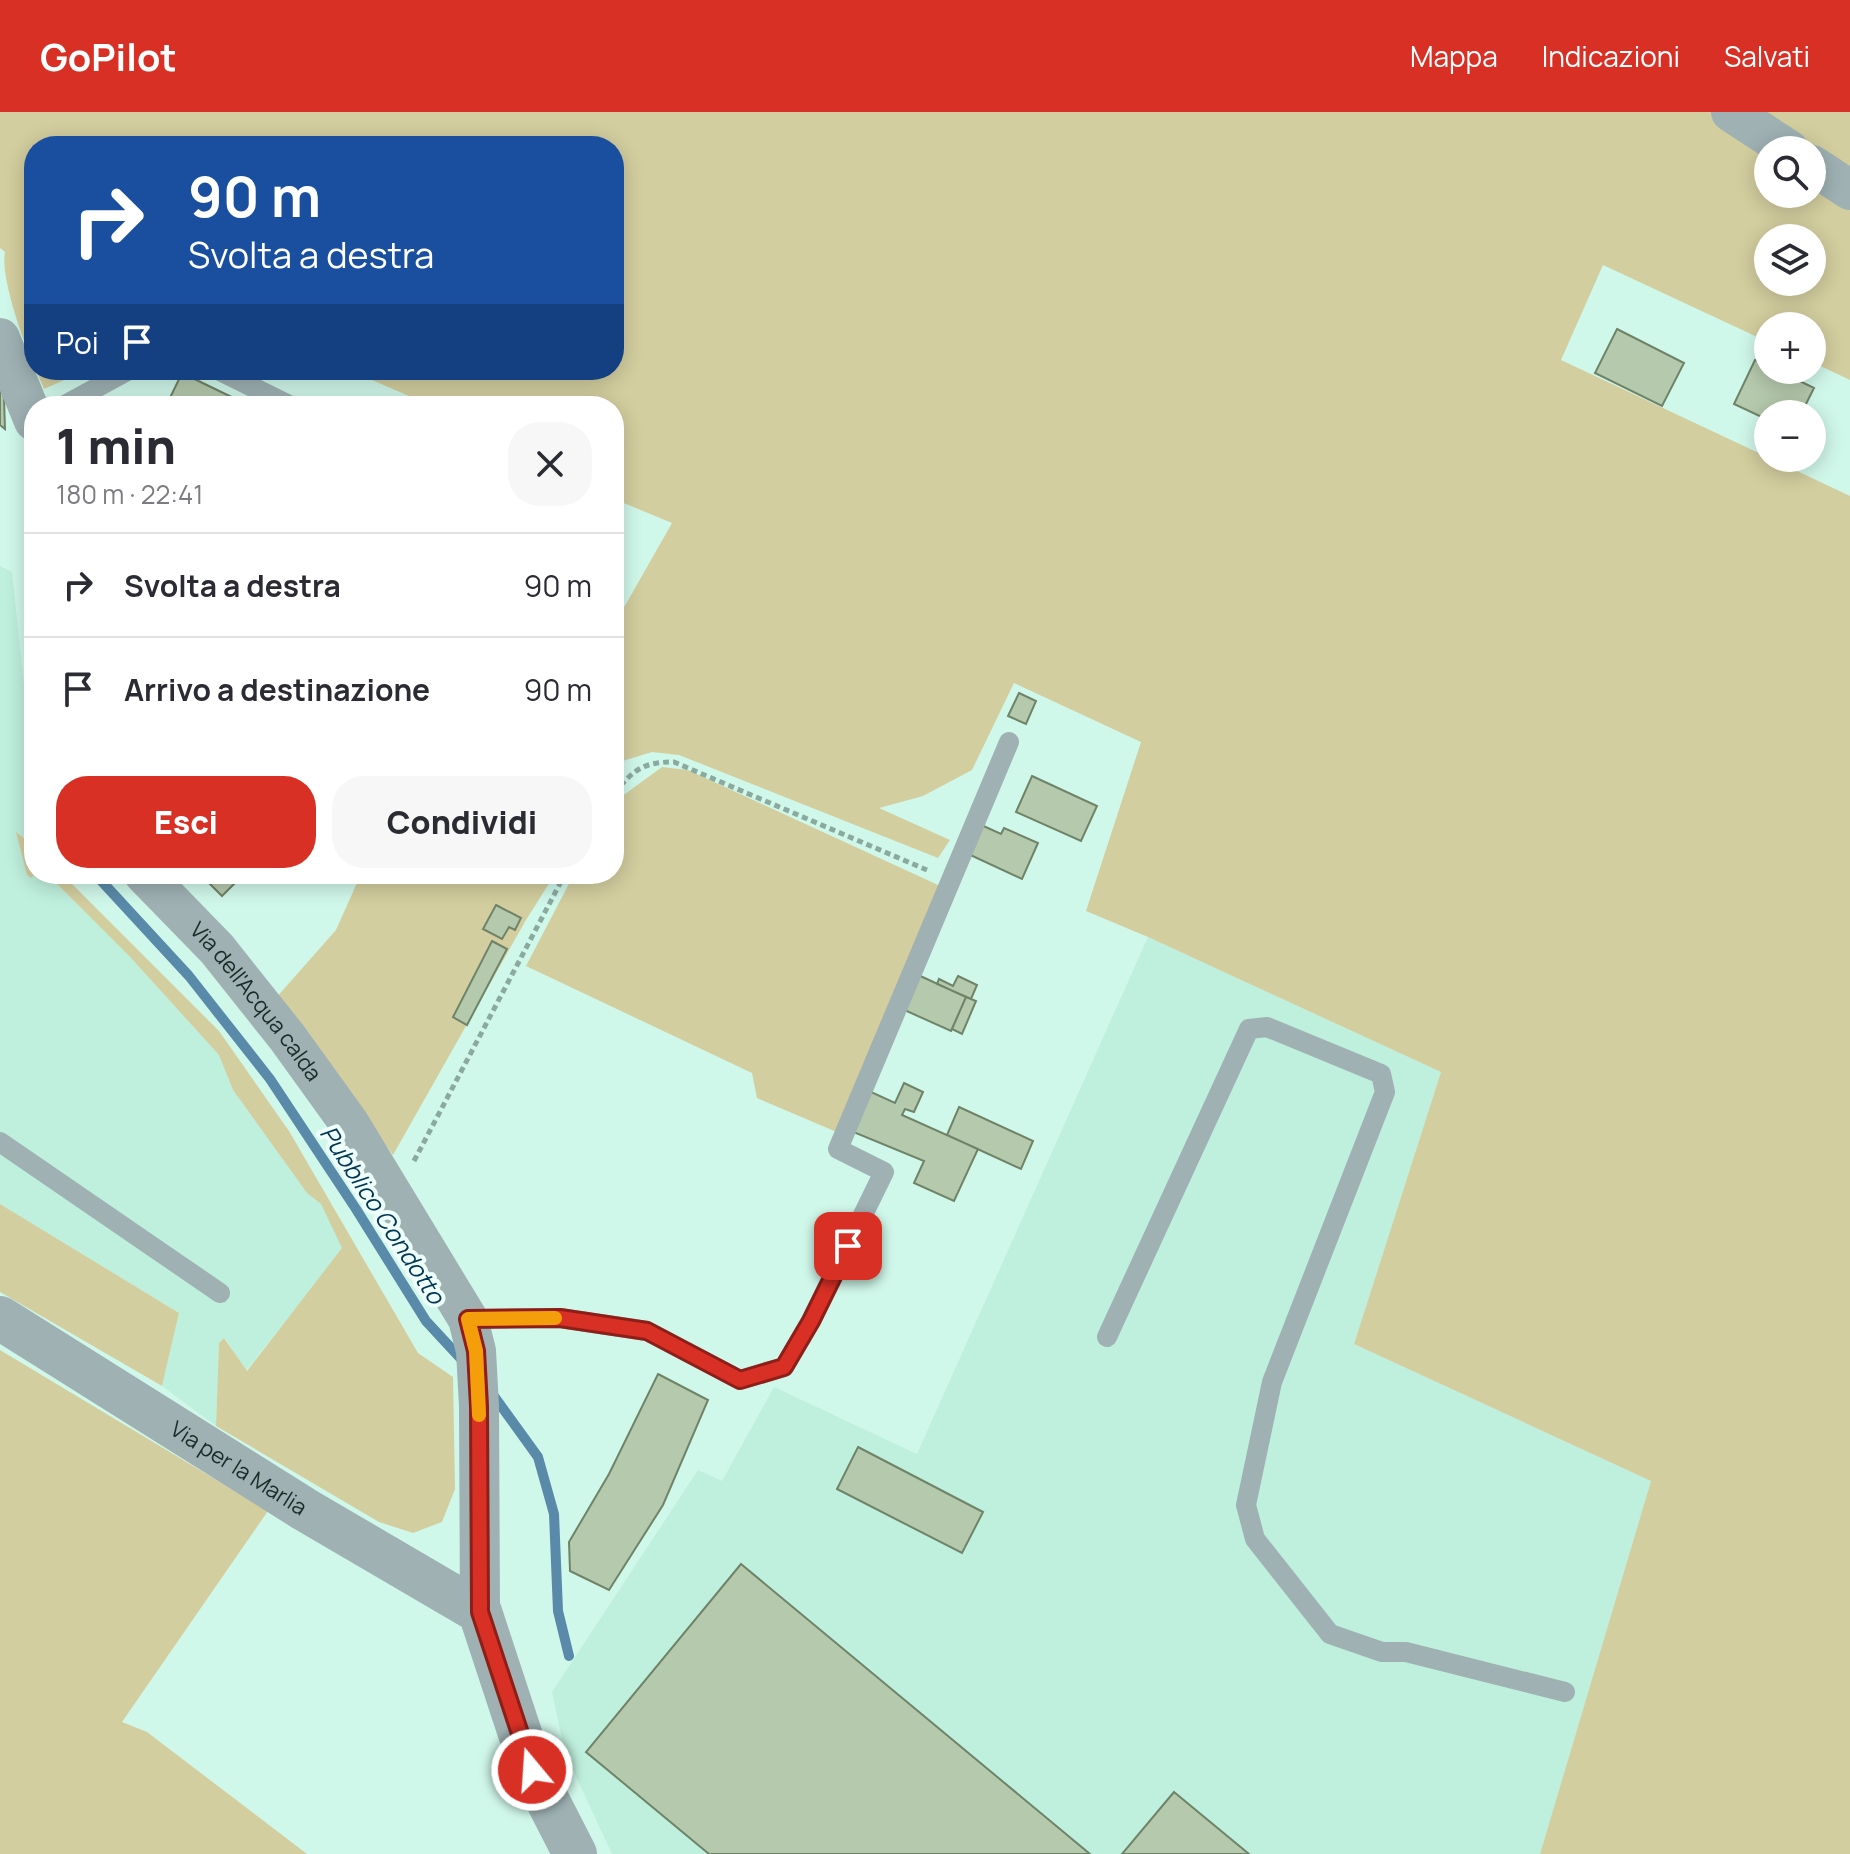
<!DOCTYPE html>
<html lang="it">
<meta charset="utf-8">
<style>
:root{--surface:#fff;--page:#f7f7f7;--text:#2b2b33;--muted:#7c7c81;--line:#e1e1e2;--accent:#d93025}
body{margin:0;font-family:Manrope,sans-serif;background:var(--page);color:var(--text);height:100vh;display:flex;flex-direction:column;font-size:30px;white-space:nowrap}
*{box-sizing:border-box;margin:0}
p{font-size:26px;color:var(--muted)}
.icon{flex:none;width:44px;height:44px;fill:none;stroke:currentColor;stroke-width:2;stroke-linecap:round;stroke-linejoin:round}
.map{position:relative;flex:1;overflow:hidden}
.sheet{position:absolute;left:24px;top:284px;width:600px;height:488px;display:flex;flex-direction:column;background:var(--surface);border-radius:32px;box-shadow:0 4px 20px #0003}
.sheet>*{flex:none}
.top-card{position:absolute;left:24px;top:24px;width:600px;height:244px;border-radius:32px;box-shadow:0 4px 20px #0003;background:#1a4fa0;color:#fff;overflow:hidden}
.controls{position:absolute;left:1754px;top:24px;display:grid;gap:16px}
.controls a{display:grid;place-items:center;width:72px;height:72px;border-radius:50%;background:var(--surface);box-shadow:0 4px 20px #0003;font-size:40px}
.pin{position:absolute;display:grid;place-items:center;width:68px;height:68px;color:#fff;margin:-34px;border-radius:16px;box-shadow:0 4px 12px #0006}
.me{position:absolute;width:88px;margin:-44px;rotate:342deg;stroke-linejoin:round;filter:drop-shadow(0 0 6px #0008)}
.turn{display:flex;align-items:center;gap:28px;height:168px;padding:0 32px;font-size:36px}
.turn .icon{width:104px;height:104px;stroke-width:2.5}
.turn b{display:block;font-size:56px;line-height:68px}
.then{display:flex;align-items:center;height:76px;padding:0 32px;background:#0003;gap:16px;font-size:30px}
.round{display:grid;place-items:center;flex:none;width:84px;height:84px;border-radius:32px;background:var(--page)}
.summary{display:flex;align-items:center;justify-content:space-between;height:136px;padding:0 32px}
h1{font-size:48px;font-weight:800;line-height:60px}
.cta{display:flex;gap:16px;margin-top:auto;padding:16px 32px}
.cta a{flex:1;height:92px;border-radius:32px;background:var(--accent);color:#fff;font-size:32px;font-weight:800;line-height:92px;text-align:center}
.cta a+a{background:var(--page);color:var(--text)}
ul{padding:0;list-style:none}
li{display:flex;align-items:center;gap:24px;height:104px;padding:0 32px;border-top:2px solid var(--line)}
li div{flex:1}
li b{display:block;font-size:30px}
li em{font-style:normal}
header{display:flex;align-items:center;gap:48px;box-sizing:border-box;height:112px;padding:0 40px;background:var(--accent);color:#fff}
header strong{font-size:38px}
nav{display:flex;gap:44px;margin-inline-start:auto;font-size:28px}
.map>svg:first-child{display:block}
.built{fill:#bfefdd}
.green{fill:#d3ce9f;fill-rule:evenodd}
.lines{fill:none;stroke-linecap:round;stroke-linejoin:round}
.stream{stroke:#598aa9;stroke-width:10}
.building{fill:#b5c9ad;stroke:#6f8368;stroke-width:2}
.path{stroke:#8baa9f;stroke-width:5;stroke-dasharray:6 4;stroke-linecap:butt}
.service{stroke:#9fb1b3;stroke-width:20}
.minor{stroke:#9fb1b3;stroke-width:40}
.tertiary{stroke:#9fb1b3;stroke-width:44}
.route-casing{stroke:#8d1f18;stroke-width:20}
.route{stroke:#d93025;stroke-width:14}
.slow{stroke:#f59e0b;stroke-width:14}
.labels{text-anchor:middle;stroke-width:8;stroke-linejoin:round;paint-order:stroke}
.street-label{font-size:22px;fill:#1b2b25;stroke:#effff9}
.water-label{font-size:24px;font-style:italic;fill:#003654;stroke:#effff9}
</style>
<header>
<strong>GoPilot</strong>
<nav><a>Mappa</a><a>Indicazioni</a><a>Salvati</a></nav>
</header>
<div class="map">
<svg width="1850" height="1742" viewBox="0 0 1850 1742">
<rect width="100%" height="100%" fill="#d0f8ea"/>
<!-- built -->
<path class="built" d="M0,454L12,460L34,668V708L19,732L27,763L31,766L35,762H47L131,846L219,943L233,978L307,1081L321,1092L343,1136L246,1259L225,1226L219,1231L216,1314L162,1274L179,1201L0,1092Z
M1148,825L1441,960L1354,1232L1651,1369L1540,1742H612L565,1641L552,1580L698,1358L722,1369L774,1275L917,1342Z"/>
<!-- green -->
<path class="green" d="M0,0H1712L1768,38V82H1812V64L1850,88V268L1812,250V214H1768V230L1603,153L1561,248L1850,384V1742H1540L1651,1369L1354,1232L1441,960L1148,825L1086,799L1141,630L1014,571L972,658L923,684L879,696L950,728L938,746L679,643L652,640L616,651L614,653V513L672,411L614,387V294H432L349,258H614V34H34V254C23,228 0,165 5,140L0,136ZM1768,126H1812V170H1768Z
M1749,0H1850V63Z
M36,258H87L44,277Z
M662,655L688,658L949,778L846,1024L757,986L752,961L526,854L574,762H614V690Z
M16,720L34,734L35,762L31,766L27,763Z
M47,762H62L219,919L289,1019L418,1241L453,1265L455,1377L442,1410L413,1421L379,1410L216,1314L219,1231L224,1226L247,1259L342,1136L321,1092L307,1081L233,978L219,943L131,846Z
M361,762H555L526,808L393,1043L275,887L336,818Z
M0,1092L179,1201L162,1274L0,1180Z
M0,1238L268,1399L122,1610L147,1620L307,1742H0Z"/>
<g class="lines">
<!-- stream -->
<path class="stream" d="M95,762L189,864L270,967L356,1097L426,1209L464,1250
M491,1280L538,1345L554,1402L558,1499L569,1544"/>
</g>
<!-- building -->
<path class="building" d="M1617,217L1684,251L1662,294L1595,261Z
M1755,248L1768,254V258H1777L1814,276L1801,302H1768V308L1734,292Z
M182,261L242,290L240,294H166Z
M0,273L4,286L5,317L0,313Z
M1019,581L1036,589L1026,612L1008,604Z
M1032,664L1097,694L1081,729L1016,700Z
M979,712L1001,722L1004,716L1038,731L1022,767L966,741Z
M200,762H244L222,784Z
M496,793L521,806L515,818L509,815L502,827L483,817Z
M492,829L507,837L467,913L453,905Z
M916,862L966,885L951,919L900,896Z
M958,864L977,873L971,887L937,872L939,867L953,874Z
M966,885L976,889L962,922L952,917Z
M904,971L923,980L914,1000L905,997L902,1003L978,1037L954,1089L914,1071L924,1049L851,1019L869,979L895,991Z
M959,995L1033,1029L1021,1057L947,1023Z
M658,1262L708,1288L663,1393L609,1478L570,1459L569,1430L609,1362Z
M858,1335L983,1400L962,1441L837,1377Z
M741,1452L1090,1742H709L586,1640Z
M1174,1680L1249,1742H1122Z"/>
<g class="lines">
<!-- path -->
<path class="path" d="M614,681C634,658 642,650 674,650L927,758
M414,1049L565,762"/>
<!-- service -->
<path class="service" d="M218,258L291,294
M63,294L129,258
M0,1030L220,1181
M468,1207L560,1206L647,1219L740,1268L784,1255L811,1209L884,1060L838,1037L1009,630
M1107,1225L1249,917L1267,915L1381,962L1385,980L1272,1270L1246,1393L1255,1427L1330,1522L1382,1540H1406L1565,1580"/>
<!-- minor -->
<g class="minor">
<path d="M1731,0L1789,38"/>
<path d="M1812,53L1850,78"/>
<path d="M0,226L34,309"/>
<path id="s1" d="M144,762L217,837L287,925L349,1011L468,1207L476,1239L479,1294L480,1500"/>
</g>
<!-- tertiary -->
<path class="tertiary" id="s2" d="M0,1206L304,1397L480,1500L532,1658L575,1742"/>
</g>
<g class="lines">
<defs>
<path id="route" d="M532,1658L480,1500L479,1294L476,1239L468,1207L560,1206L647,1219L740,1268L784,1255L811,1209L848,1134"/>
</defs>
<!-- route casing -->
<use href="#route" class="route-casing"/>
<!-- route -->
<use href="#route" class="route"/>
<!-- slow -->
<path class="slow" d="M479,1303L476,1239L468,1207L555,1206"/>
</g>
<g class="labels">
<!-- street labels -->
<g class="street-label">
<text dy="8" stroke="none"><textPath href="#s1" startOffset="170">Via dell'Acqua calda</textPath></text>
<text dy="8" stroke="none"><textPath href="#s2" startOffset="282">Via per la Marlia</textPath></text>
</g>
<!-- water labels -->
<g class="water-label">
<text transform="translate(382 1103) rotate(57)" y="8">Pubblico Condotto</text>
</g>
</g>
</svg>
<div class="controls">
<a><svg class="icon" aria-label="search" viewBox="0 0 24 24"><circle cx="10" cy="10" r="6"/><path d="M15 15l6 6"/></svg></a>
<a><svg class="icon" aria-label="layers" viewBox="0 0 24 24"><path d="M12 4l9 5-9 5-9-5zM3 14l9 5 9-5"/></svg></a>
<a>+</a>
<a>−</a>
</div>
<div class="pin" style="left:848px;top:1134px;background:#d93025"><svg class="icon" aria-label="arrive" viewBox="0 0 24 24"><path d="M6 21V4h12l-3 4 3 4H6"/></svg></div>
<svg class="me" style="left:532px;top:1658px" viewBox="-20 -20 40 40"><circle r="17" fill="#d93025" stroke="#fff" stroke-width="3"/><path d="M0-11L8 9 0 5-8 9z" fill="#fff"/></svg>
<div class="top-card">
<div class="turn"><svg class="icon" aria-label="right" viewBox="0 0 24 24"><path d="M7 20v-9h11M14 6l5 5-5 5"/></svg><div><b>90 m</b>Svolta a destra</div></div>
<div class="then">Poi<svg class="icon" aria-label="arrive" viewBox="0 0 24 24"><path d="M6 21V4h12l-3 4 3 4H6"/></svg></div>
</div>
<section class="sheet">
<div class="summary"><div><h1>1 min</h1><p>180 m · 22:41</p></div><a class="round"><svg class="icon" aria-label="close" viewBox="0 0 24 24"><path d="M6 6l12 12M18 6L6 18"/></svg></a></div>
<ul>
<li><svg class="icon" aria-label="right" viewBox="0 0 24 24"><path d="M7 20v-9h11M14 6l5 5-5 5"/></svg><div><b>Svolta a destra</b></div><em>90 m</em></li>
<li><svg class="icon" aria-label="arrive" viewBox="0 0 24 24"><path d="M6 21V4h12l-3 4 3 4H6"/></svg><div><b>Arrivo a destinazione</b></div><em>90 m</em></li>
</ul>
<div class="cta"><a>Esci</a><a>Condividi</a></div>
</section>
</div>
